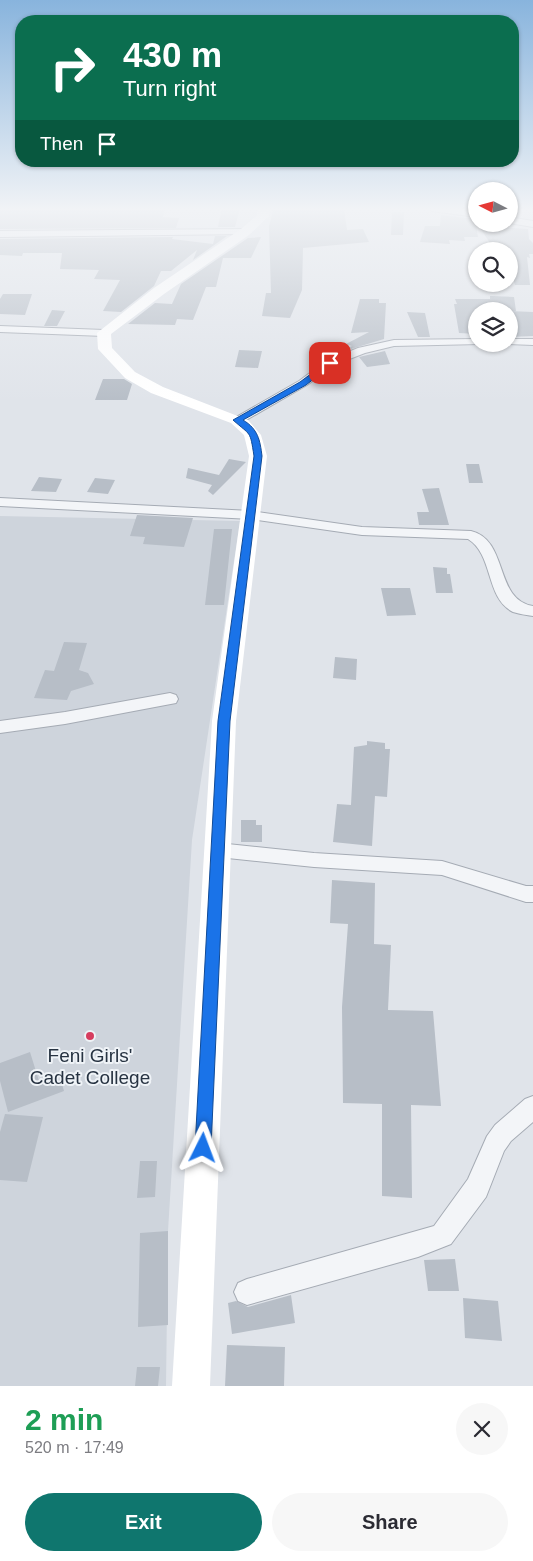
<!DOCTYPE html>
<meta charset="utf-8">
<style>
:root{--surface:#fff;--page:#f7f7f7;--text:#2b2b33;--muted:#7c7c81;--accent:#0f766e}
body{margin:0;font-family:Arial,sans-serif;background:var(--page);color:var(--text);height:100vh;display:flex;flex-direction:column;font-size:19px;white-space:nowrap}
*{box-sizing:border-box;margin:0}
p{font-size:16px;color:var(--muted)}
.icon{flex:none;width:28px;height:28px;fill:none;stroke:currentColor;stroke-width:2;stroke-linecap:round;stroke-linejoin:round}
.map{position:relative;height:1386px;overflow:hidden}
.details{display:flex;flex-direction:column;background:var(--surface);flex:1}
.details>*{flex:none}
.guide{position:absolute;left:15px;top:15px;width:504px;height:152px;border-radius:20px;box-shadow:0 1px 4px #0004;background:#0b6e4f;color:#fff;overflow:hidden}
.needle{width:32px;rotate:276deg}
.tools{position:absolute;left:468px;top:182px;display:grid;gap:10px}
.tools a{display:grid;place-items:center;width:50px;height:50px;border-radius:50%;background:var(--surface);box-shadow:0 1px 4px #0004;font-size:25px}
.pin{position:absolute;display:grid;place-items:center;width:42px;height:42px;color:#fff;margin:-21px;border-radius:10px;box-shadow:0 2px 8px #0006}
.me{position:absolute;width:55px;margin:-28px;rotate:3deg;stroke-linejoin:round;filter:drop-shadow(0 0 4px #0008)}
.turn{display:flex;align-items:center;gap:18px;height:105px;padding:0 25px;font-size:22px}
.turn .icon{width:65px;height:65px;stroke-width:2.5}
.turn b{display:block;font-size:35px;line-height:42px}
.then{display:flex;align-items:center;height:48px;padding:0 25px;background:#0003;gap:10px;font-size:19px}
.round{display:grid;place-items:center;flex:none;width:52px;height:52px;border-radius:26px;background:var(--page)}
.overview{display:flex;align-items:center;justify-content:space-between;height:85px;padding:0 25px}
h1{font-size:30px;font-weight:700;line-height:38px;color:#1e9e55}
.cta{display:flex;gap:10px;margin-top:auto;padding:10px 25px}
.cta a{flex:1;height:58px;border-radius:30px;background:var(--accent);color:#fff;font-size:20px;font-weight:700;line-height:58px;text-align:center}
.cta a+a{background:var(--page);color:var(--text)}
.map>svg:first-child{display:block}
.built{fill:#ced4dc}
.building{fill:#b7bec7}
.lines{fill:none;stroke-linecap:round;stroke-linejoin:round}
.minor-casing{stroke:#a5abb4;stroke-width:2}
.minor{fill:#f3f5f8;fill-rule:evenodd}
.secondary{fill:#fff;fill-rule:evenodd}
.route{fill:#1a73e8;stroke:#114b97}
.poi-dot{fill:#d63d5f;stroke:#eff3f7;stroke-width:2}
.labels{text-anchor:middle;stroke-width:4;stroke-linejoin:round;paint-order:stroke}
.near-poi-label{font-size:19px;fill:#273342;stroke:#eff3f7}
</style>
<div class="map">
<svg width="533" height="1386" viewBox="0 0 533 1386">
<rect width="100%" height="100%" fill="#e0e4ea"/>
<!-- built -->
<path class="built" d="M0,516L240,521L192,840L168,1231L166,1386H0Z"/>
<!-- building -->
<path class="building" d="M36,208H165L163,217L179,218L176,228L0,229V209L35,210Z
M222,208H240L235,227H218Z
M274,208H344L347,230L363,229L369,242L303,248L302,290L290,318L262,316L266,293H271L269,226Z
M392,212H404L403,235H391Z
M441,215L475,219L478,237H464L465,241L449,240L450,244L420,242L425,226H440Z
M479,226L528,229L529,239L533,243V254H529L530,258L527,257L530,285H515L511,271H509V251H495Z
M215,236H227L193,260L197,250L171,271H161L154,286L121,312L103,311L120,280L94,279L99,270L60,269L62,253H23L22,256L0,255V239L173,237L172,239L213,244Z
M261,237L251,258H223L216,287H206L193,320L177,319L175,325L128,324L155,303L172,304L181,284L248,238Z
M3,294H32L25,315L0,314V299Z
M490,296L514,297L516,311H476V334L459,333L454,304H457L455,299H490Z
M360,299H379V303H386L384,339L351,349L350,347L352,346L346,344L369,332L351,333Z
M52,310L65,311L57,326H44Z
M509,311L533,312V336L509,337Z
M407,312L425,313L430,337H418Z
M239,350L262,351L258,368L235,367Z
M385,351L390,364L367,367L359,357Z
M103,379H124L132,384L127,400H95Z
M229,459L246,462L213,495L208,491L212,485L186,478L188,468L219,475Z
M466,464H479L483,483H469Z
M39,477L62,479L56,492L31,491Z
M95,478L115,480L108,494L87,492Z
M439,488L449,525H419L417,512H429L422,489Z
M137,515L193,518L184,547L143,544L145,537L130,536Z
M214,529H232L224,605H205Z
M433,567L447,568V574H450L453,593H436Z
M381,588H410L416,615L387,616Z
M64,642L87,643L79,670L88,673L94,684L71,691L67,700L34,698L45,670L54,671Z
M335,657L357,659L356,680L333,678Z
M367,741L385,743V749H390L387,797L375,796L372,846L333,842L337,804L351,805L354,747L367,745Z
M241,820H256V825H262V842H241Z
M332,880L375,883L374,944L391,945L388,1010L433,1011L441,1106L411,1105L412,1198L382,1196V1104L343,1103L342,1007L348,924L330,923Z
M30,1052L39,1081L59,1074L64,1091L8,1112L0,1081V1063Z
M5,1114L43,1117L27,1182L0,1180V1132Z
M140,1161H157L155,1197L137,1198Z
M168,1231V1325L138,1327L140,1233Z
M455,1259L459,1291H428L424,1260Z
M291,1295L295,1323L232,1334L228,1303L236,1301L248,1307Z
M463,1298L498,1301L502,1341L465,1338Z
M227,1345L285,1347L284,1386H225Z
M137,1367H160L158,1386H135Z"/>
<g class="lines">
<defs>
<path id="minor" d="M428,208H447L476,212V217L432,211Z
M509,217L533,221V227L509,223Z
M245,229L248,230V234L0,237V231Z
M0,326L104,330L109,333L104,336L0,332Z
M476,339V344H480L394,346L365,353L334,365L307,385L241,423L237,424L231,420L299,381L326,361L358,348L394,340Z
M509,339H533V345L505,344H509Z
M0,498L251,511L362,527L471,531C509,540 494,600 533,606V616C527,615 519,614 513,612C485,598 494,555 468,539L362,535L251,519L0,506Z
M170,693L176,695L178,699L176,703L65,724L0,733V721L65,712Z
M218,843L314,853L442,861L526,886H533V902H526L442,875L314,867L218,857L211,855L209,850L211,845Z
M533,1096V1122L511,1141L504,1151L486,1197L451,1244L418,1257L247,1305L238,1301L234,1292L238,1283L247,1279L434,1226L468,1179L487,1136L495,1125L525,1099Z"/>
</defs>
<!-- minor casing -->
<use href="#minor" class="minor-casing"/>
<!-- minor -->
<use href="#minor" class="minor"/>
<!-- secondary -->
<path class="secondary" d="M258,208H270L269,216L249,235L164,294L111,334L112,348L135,372L163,387L248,420L261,435L267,456L236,721L210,1386H172L212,721L249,456L244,435L231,423L151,393L125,378L98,349L97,333L154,288L241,229L257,215Z"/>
</g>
<!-- sky -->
<linearGradient id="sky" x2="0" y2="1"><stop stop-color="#88b4dd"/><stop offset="0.52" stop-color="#f1f3f6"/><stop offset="1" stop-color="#f1f3f6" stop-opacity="0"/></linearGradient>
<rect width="533" height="402" fill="url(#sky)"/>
<!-- route -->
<path class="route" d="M327,362L334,363L306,385L243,420C258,429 260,440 262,456L230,721L211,1148L209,1154L203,1156L197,1154L195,1148L218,721L254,456C250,430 251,436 233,420L300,382Z"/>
<!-- markers -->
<circle class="poi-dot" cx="90" cy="1036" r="5"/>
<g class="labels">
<!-- near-poi labels -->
<g class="near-poi-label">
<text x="90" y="1062">Feni Girls'<tspan x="90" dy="22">Cadet College</tspan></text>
</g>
</g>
</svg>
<div class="tools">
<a><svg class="needle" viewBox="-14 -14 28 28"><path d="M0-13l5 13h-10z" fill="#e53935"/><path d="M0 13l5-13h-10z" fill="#7c7c81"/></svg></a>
<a><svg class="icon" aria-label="search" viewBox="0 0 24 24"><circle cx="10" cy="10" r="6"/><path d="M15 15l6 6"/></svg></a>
<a><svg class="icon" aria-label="layers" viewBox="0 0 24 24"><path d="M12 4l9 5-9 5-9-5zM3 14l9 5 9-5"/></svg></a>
</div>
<div class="pin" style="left:330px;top:363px;background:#d93025"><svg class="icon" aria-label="arrive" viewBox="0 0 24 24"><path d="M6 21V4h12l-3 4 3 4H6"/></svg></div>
<svg class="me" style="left:203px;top:1148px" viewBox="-20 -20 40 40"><path d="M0-17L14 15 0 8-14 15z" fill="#1a73e8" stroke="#fff" stroke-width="4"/></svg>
<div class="guide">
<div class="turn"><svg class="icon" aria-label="right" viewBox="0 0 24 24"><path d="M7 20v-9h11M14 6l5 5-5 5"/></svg><div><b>430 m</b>Turn right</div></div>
<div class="then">Then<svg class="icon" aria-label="arrive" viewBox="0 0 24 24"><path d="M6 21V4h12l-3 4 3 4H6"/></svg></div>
</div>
</div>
<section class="details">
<div class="overview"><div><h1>2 min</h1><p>520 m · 17:49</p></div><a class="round"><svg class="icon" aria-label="close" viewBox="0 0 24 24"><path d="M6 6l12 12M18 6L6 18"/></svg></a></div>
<div class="cta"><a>Exit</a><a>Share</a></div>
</section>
